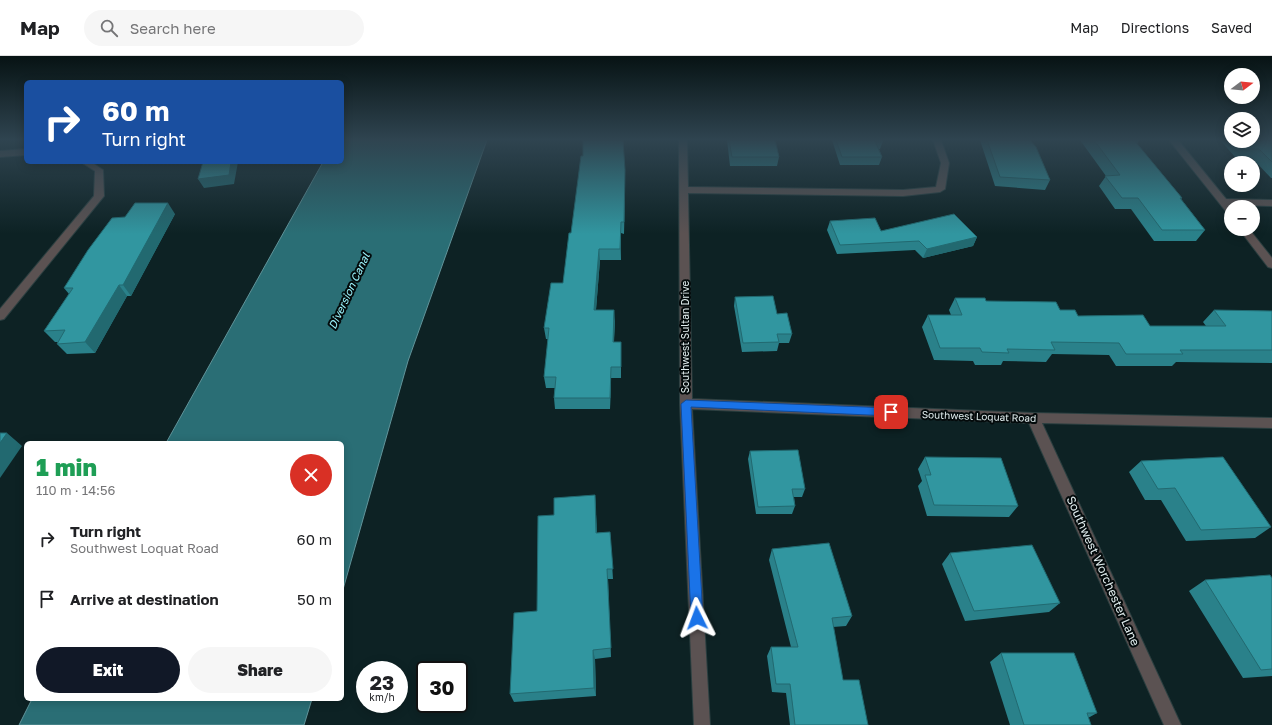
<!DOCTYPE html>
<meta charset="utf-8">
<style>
:root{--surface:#fff;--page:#f6f6f6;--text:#202124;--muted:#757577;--line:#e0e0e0;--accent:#111827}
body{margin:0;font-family:"Golos Text",sans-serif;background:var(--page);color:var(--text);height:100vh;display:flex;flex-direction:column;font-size:15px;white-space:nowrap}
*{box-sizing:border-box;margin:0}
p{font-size:13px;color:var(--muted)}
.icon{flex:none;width:22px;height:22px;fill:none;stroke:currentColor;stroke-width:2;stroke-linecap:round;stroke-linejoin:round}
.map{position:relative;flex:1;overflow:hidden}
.drawer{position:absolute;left:24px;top:385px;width:320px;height:260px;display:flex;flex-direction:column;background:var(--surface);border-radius:6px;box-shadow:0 2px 10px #0003}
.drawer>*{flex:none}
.banner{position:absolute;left:24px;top:24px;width:320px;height:84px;border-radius:6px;box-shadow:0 2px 10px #0003;background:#1a4fa0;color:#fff;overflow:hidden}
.needle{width:26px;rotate:74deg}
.buttons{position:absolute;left:1224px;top:12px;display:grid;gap:8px}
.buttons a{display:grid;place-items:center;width:36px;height:36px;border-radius:50%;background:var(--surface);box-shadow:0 2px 10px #0003;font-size:20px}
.speed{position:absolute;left:356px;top:605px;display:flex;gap:8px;font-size:20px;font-weight:700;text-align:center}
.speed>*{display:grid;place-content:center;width:52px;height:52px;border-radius:50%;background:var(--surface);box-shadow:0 2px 10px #0003;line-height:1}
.speed small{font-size:10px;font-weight:400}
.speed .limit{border:2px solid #111;border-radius:6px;background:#fff;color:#111}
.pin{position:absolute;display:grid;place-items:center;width:34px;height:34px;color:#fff;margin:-17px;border-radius:8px;box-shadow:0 2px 6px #0006}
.me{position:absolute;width:44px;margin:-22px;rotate:357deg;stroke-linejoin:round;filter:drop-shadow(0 0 3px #0008)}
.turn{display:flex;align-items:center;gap:14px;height:84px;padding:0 12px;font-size:18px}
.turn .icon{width:52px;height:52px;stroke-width:2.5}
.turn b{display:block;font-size:28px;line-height:34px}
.round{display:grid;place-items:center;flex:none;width:42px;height:42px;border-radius:21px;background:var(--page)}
.headline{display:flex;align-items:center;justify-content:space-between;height:68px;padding:0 12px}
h1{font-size:24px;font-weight:800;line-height:30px;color:#1e9e55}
.action{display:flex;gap:8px;margin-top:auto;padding:8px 12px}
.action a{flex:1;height:46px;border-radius:24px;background:var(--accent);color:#fff;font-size:16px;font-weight:800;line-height:46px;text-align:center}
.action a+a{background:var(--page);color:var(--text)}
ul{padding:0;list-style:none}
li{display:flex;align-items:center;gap:12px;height:60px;padding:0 12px}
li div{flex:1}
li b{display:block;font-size:15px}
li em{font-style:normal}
header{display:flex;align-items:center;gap:24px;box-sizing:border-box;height:56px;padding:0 20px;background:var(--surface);border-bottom:1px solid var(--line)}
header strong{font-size:19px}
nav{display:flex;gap:22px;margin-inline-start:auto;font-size:14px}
.search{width:280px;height:36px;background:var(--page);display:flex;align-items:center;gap:10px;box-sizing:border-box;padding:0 14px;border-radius:22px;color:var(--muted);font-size:15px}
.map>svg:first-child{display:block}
.water{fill:#2a6e75;stroke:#61949a}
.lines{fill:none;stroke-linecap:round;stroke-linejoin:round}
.minor-casing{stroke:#2b3f40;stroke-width:2}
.minor{fill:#5b5252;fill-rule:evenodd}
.wall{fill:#2a818a}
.shaded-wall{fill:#226970}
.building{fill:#3196a0;stroke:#226970}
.route{fill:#1a73e8;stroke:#114b97}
.labels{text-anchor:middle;stroke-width:4;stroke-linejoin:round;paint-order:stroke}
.street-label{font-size:10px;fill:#e2eeef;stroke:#030a0b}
.water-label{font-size:11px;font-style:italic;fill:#9cf5fe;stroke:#030a0b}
.near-street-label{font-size:12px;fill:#e2eeef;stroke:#030a0b}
</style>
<header>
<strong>Map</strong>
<div class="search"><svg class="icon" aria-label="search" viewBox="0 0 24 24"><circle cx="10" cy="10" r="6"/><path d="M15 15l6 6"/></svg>Search here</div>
<nav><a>Map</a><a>Directions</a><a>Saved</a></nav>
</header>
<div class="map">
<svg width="1272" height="669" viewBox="0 0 1272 669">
<rect width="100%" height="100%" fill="#0d2224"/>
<!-- water -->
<path class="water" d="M342,84H487L408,305L342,537V387H166L323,106H342Z
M32,643H312L304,669H19Z"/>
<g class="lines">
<defs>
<path id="minor" d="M679,84H687L688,131L903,134L936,131L941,107L933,84H941L949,107L945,133L940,136L903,140L688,137L692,343L1033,357L1272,362V372L1042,367L1181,669H1164L1029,367L692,353L710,669H694L680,348Z
M1169,84H1178L1226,143L1272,144V150L1230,149L1232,151L1231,159L1228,158Z
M26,93V99L0,101V95Z
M81,106H91L103,114L104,140L4,263L0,264V253L94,140L95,115Z
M1239,173H1249L1272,202V212L1268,211Z"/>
</defs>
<!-- minor casing -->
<use href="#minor" class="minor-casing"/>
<!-- minor -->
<use href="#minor" class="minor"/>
</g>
<!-- wall -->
<path class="wall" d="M727,84H775L779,101L777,110H730Z
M832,84H882L883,85L880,93H879L882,101L879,109H840Z
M980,84H1030L1050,124L1045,134L995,130Z
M1080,84H1139L1137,88L1182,142L1181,143L1205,174L1196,185H1154L1131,153H1115L1099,130L1106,120Z
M1220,84H1231V85L1272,84V122H1271L1252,102H1236Z
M625,114L624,178L621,177V204H600L596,254L615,265L614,286H621V322H611L610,353H555L554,342L555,332H546L544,321L548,283H546L544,272L563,227L571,177Z
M175,158L131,240H127L95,297L67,298L57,288L58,286H55L44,275L69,238L64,232L125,161Z
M830,165L881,175L977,181L973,190L923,202L915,194L837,198L827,174Z
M735,241L777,258L792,278L789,287H779L777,295L742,296L734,250Z
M955,242L1060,254L1078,260L1150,270H1206L1203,266L1214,254L1272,255V307L1176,306L1172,310H1116L1109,299L1052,298L1046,306L1003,305L1001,309H975L973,305L934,304L922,271L928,259H951L949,254Z
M750,395L805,433L802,441H794L795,450L792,458H756L748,403Z
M925,401L1018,450L1009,461L927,460L918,430L922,425L918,413Z
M1141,405L1271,471L1255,482L1186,485L1161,444H1145L1129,416Z
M595,439L597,477L610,476L613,523H608L611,601L595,603L596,640L514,646L510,638L537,555L554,459Z
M772,493L852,560L846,570L833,571L843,624L868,669H790L786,637L772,636L767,600L771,591H791L769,504Z
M950,497L1060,547L1049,556L965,565L942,508Z
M1272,522V620L1243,622L1189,535L1205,524Z
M1001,597L1097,657L1088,662L1091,669H1010L990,606Z"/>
<!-- shaded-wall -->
<path class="shaded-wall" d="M231,106H238L234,128L204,132L198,123Z
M625,114V125L624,178V166Z
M168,147L175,158L131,240L123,229Z
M621,166V204L620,193Z
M977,181L973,190L923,202L927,193Z
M599,193L600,204L595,265L594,254Z
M119,229L127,240L95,297L85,286Z
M614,254L615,265L613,298V286Z
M611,311V322L610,353V342Z
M7,377L22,390L0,422V387Z
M595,439L596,451L597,488L596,477Z
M593,594L595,603L596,640L594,632Z"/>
<!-- building -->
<path class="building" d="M583,84H623L625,114L624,166H621L620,193H599L594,254H614L613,286H621V311H611L610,342H554L556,321H544L549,272H544L551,227H563L569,177H571L581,100H583Z
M729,84H775L779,101H732Z
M836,84H882L883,85H875L882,101H842Z
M987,84H1030L1036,91L1050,124L1000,121Z
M1094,84H1134L1182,142H1180L1205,174H1162L1138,142H1122L1105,120L1120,119Z
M1253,84H1272V106L1259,93H1243L1236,85H1253Z
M203,106H231L229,119L198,123Z
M135,147H168L123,229H119L85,286L57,288L65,274L44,275L73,232H64L88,194L112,162L125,161Z
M954,158L977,181L927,193L919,185L840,189L830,165L875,162L881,175Z
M773,240L777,258L787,257L792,278H777L779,286L743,287L735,241Z
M955,242H985L986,245L1056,246L1060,254H1075L1078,260L1143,259L1150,270H1226L1214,254L1272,255V294H1180L1183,298H1126L1119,287L1051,286L1055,294L1007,293L1009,297L982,296L980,292H940L928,259H962Z
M0,377H7L0,387Z
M798,394L805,433H792L795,450L758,451L750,395Z
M925,401L1001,402L1018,450L934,449L925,419H931Z
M1223,401L1271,471L1201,474L1175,432L1158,433L1141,405Z
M595,439L596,477L610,476L613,513H607L611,592L593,594L594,632L510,638L514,557L537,555L538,460L554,459V442Z
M829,487L852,560L832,562L843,624H859L868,669H795L790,628H776L771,591H798L772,493Z
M1032,489L1060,547L974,555L950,497Z
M1270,519L1272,522V613L1261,614L1205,524Z
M1001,597H1074L1097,657H1087L1091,669H1024Z"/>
<!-- sky -->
<linearGradient id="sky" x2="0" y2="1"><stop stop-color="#071314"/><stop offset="0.47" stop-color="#2f4450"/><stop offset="1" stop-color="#2f4450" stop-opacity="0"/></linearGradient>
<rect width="1272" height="178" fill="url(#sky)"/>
<!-- route -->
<path class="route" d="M686,344L891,352L894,353L896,356L894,359L891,360L691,351L703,562L701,566L697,568L693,566L691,562L681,348Z"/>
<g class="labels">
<!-- street labels -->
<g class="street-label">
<text transform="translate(685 281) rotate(-90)" y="4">Southwest Sultan Drive</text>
<text transform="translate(979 360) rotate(2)" y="4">Southwest Loquat Road</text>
</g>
<!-- water labels -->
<g class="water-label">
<text transform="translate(349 235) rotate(-65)" y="4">Diversion Canal</text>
</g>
<!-- near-street labels -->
<g class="near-street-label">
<text transform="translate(1103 515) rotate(66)" y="4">Southwest Worchester Lane</text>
</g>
</g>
</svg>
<div class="buttons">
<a><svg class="needle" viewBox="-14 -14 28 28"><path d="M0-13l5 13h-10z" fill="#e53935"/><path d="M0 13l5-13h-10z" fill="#757577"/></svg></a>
<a><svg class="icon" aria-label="layers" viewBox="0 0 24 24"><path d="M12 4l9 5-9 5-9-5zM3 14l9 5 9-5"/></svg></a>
<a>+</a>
<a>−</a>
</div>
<div class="speed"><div>23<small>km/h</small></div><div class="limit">30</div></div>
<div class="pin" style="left:891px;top:356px;background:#d93025"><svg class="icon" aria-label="arrive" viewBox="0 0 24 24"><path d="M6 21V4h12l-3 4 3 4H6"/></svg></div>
<svg class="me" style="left:697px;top:562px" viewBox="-20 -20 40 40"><path d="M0-17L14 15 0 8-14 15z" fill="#1a73e8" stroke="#fff" stroke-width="4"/></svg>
<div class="banner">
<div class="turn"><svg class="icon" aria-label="right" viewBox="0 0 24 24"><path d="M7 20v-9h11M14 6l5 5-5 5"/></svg><div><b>60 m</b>Turn right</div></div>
</div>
<section class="drawer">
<div class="headline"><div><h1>1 min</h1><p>110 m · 14:56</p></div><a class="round" style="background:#d93025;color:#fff"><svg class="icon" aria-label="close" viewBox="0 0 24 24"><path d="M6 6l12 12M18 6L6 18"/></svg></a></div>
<ul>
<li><svg class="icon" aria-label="right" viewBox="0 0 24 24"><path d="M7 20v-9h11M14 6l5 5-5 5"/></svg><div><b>Turn right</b><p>Southwest Loquat Road</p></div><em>60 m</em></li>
<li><svg class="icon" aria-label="arrive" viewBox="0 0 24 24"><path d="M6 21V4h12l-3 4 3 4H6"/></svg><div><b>Arrive at destination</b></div><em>50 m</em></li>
</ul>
<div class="action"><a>Exit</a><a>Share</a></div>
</section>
</div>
